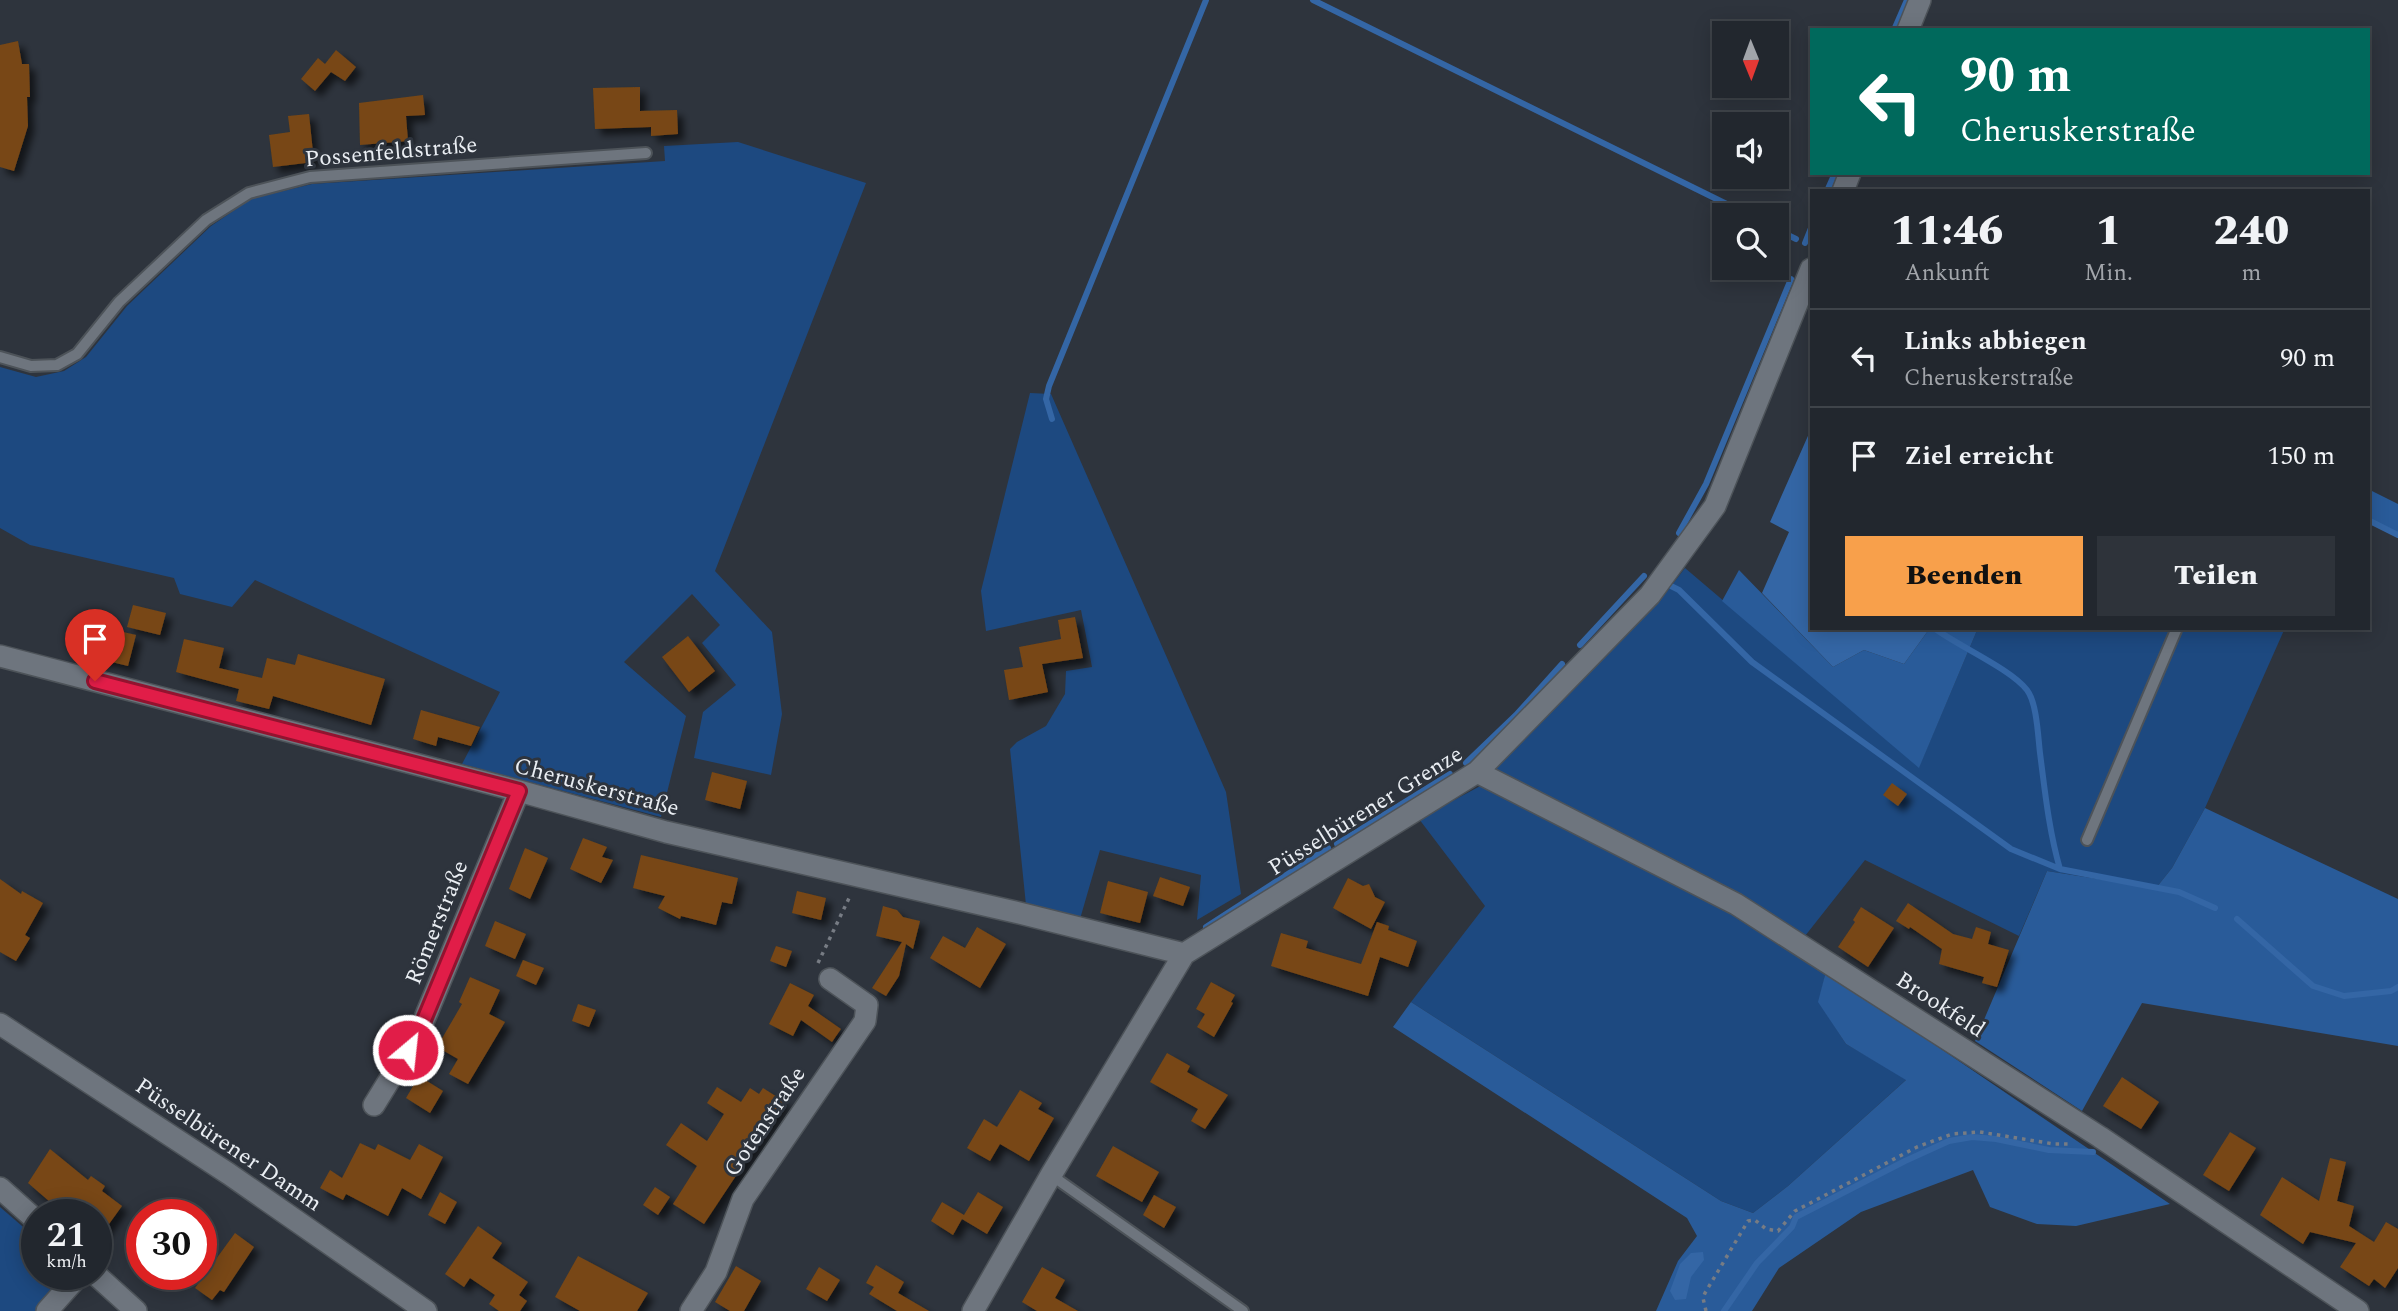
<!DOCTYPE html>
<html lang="de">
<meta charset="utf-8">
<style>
:root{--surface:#22272e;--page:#2e333a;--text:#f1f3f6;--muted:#a2a5aa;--line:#3f444a;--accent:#f8a04b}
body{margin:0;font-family:Spectral,serif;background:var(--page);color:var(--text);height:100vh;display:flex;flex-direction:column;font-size:26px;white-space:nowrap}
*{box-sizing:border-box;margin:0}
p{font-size:23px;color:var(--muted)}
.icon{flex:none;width:38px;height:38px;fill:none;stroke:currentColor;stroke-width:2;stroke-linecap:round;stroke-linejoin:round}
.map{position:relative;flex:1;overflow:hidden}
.drawer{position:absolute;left:1810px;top:189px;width:560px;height:441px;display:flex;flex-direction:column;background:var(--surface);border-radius:0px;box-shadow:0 4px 18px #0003,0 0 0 2px var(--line)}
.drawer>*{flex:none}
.guide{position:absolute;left:1810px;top:28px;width:560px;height:147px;border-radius:0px;box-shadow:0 4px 18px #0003,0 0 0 2px var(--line);background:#00695c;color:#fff;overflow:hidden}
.needle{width:46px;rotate:179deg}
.buttons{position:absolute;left:1712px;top:21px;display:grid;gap:14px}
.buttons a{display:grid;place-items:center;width:77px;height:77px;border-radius:0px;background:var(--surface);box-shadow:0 4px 18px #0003,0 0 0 2px var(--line);font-size:35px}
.speed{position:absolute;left:21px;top:1199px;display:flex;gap:14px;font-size:35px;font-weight:700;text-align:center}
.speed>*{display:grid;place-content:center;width:91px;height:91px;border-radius:50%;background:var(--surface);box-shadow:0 4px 18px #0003,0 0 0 2px var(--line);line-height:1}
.speed small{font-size:18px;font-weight:400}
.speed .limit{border:10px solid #d22;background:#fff;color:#111}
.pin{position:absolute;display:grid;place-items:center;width:60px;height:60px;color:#fff;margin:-72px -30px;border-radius:50% 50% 50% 0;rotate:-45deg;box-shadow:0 0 7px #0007}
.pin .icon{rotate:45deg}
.me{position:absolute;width:77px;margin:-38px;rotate:28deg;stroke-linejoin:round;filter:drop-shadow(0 0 5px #0008)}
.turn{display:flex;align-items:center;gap:24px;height:147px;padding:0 35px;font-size:32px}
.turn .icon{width:91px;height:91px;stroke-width:2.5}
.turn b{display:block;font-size:49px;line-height:60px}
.eta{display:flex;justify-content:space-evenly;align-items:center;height:119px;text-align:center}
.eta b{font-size:42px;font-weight:800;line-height:49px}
.action{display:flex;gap:14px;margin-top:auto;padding:14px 35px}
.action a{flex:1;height:80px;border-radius:0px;background:var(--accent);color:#111;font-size:28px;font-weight:800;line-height:80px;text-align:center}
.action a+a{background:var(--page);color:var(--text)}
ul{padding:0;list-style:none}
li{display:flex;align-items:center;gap:21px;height:98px;padding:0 35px;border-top:2px solid var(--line)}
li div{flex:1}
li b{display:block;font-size:26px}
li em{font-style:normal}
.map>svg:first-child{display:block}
.green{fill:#1d4980}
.forest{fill:#295b99}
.water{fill:#3466a5}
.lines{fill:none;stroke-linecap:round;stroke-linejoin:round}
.stream{stroke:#3466a5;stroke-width:6}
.building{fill:#784714;filter:url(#shadow)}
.service-casing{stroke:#4d5359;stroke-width:14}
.minor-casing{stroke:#4d5359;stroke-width:24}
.secondary-casing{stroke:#4d5359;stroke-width:24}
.path{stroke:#777c84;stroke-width:3.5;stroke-dasharray:3.5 5;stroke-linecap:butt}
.service{stroke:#6e757e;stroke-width:10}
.minor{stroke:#6e757e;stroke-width:21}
.secondary{stroke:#6e757e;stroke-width:21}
.route-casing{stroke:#92132f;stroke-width:18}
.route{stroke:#e11d48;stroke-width:12}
.labels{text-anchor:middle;stroke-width:6;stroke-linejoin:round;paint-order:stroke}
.street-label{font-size:23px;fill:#eaeef3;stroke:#2e343d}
</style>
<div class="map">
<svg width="2398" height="1311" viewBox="0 0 2398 1311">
<defs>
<filter id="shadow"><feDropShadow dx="6" dy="6" stdDeviation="3.5" flood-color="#0009"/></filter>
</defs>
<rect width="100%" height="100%" fill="#2e343d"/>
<!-- green -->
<path class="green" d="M738,142L866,183L715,571L772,632L782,714L771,775L694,758L703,712L736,685L702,643L720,625L692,594L624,662L686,716L661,817L462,764L500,692L255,580L232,607L180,594L174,578L30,545L0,528V367L36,377L64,371L86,357L127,306L211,226L251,199L312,184L665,161L664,146Z
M1030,393L1051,394L1226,792L1241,894L1197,920L1201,875L1100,850L1080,919L1026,905L1010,749L1017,742L1046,726L1065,694L1066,671L1092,667L1081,610L986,631L981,591Z
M1685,568L1919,767L1978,628H2285L2205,808L2172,868L2156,888L2047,871L2019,936L1865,860L1805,936L1739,893L1491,770L1661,599Z
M1484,784L1733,911L1826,971L1819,1002L1846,1044L1907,1079L1788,1186L1753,1213L1721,1201L1411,1002L1485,906L1419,819Z
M0,1207L37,1239V1274H63L57,1286L35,1311H0Z"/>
<!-- forest -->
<path class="forest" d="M2368,489L2398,504V534L2368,520Z
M1739,570L1833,667L1864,650L1904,664L1930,628H1978L1919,768L1722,601Z
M2205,808L2398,899V1046L2142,1003L2082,1111L1975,1041L2047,871L2156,888L2172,868Z
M1826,971L2170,1204L2076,1226L2037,1224L1990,1207L1973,1170L1861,1212L1779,1268L1752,1311H1656L1678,1261L1697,1236L1687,1218L1393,1027L1411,1002L1721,1201L1753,1213L1788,1186L1906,1080L1846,1044L1818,1002Z"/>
<!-- water -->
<path class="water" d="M1811,429V628H1930L1904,664L1864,650L1833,667L1762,593L1789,532L1770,522Z
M1703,1252L1704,1260L1691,1277L1686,1299L1675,1300L1670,1291L1680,1264L1691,1253Z"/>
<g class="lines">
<!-- stream -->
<path class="stream" d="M1313,0L1749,215
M1894,30L1907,0
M1827,191L1835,173
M1776,229L1796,239
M1805,243L1811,228
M1052,419L1046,399L1049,386L1206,0
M2368,520L2398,535
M1679,533L1706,484L1791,279
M1671,586L1679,590L1752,662L2011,849L2060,869L2179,892L2215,908
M1934,628C1958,646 2011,669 2027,690C2037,703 2038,737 2040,753C2045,792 2049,831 2060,869
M1580,645L1644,576
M1466,763L1516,715L1562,664
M1337,844L1450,774
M2237,919L2313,986L2344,996L2391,991L2398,987
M1206,927L1328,848
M1724,1311L1757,1263L1792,1227L1796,1217L1905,1161L1949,1141L1972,1137L1996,1139L2049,1150L2093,1152"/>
</g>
<!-- building -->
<path class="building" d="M18,41L22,64H29L30,97H27L28,126L14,171L0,167V45Z
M336,50L356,67L345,81L331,72L315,91L301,79L318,58L325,64Z
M640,87V111L677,110L678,134L651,136V127L595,129L593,88Z
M423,95L425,115L406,116L408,141L360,145L359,103Z
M309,114L314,162L273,167L269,135L290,132L288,116Z
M133,605L166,613L160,635L127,627Z
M1075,617L1083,658L1042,664L1048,692L1009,700L1004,670L1023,667L1019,647L1061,639L1058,620Z
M98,626L136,635L128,666L91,657Z
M688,636L715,671L689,692L662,657Z
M184,639L224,648L219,668L262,678L267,658L295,665L298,654L385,679L371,725L273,696L269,709L236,701L239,689L176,672Z
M421,710L480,727L471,746L438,737L436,746L413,739Z
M712,772L747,781L740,809L705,800Z
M1892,783L1907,794L1898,806L1883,795Z
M583,838L607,847L602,857L613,860L601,883L570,869Z
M525,848L548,858L530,899L509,889Z
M641,855L738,878L732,904L722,902L716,925L681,916L680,919L658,908L665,896L633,888Z
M1160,877L1190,887L1183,906L1153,896Z
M1348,878L1363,886L1369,884L1375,897L1385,902L1371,929L1333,908Z
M0,879L21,894L22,891L43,903L25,935L30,938L16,961L0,952Z
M1108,881L1148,892L1140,923L1100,913Z
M797,891L826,898L821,920L792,913Z
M1908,903L1953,934L1972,939L1976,927L1991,932L1988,944L2009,950L1997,987L1982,983L1984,977L1939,964L1942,949L1910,927L1909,929L1896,921Z
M883,906L897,910L903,917L920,921L913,949L906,944L899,976L886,996L872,988L902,942L876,936Z
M1861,907L1894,928L1868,967L1838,947L1855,922L1853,920Z
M495,921L526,934L515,959L485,946Z
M1377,922L1389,926L1388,930L1417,941L1408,967L1380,957L1368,996L1271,966L1281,933L1308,941L1306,948L1361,964Z
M977,927L1006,944L980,988L930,958L943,936L965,948Z
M776,946L792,951L786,967L770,961Z
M523,960L544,968L536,985L516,976Z
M470,977L500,990L489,1014L505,1022L468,1084L449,1074L458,1059L437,1047L462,1004L459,1002Z
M1211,982L1235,995L1231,1002L1233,1003L1214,1037L1197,1027L1205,1014L1196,1009Z
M790,983L814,995L808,1006L841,1029L832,1042L801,1020L793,1036L769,1024Z
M578,1004L596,1010L589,1027L572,1021Z
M1167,1053L1190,1066L1187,1072L1228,1095L1205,1129L1191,1121L1198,1109L1150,1082Z
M419,1076L443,1091L430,1113L406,1098Z
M2122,1077L2159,1102L2141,1129L2103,1106Z
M717,1087L741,1102L750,1088L759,1094L763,1088L785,1102L704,1224L673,1204L697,1166L666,1145L681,1123L707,1141L724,1114L707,1103Z
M1020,1090L1042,1103L1038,1109L1054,1118L1029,1161L1000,1144L990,1161L967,1148L984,1119L997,1127Z
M2230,1132L2256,1148L2229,1191L2203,1175Z
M360,1143L375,1150L378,1144L410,1160L419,1144L443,1157L421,1199L402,1188L388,1216L346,1194L343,1200L320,1188L330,1170L342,1178Z
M1113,1146L1159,1172L1142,1202L1096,1176Z
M50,1149L88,1180L91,1176L105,1186L102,1191L122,1206L96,1242V1214H64L28,1183Z
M2330,1158L2346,1162L2337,1201L2354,1206L2349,1226L2374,1242L2386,1222L2398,1229V1268L2385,1288L2374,1279L2369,1286L2340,1267L2356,1243L2310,1232L2303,1244L2260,1215L2282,1177L2319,1201Z
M655,1187L670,1197L658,1215L643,1205Z
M440,1192L457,1202L445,1224L428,1215Z
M978,1192L1003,1207L987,1234L962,1219L953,1235L931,1221L942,1202L964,1215Z
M1154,1195L1176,1207L1164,1228L1143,1215Z
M478,1226L502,1243L492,1258L528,1282L519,1295L527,1301L520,1311H499L489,1304L495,1295L470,1278L464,1287L445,1274Z
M235,1233L254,1247L224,1292L220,1290L212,1300L195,1288Z
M578,1256L648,1293L637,1311H580L555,1297Z
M876,1265L904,1282L898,1293L929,1311H897L869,1294L874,1287L866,1283Z
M736,1266L761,1281L744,1311H730L715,1302Z
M819,1267L840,1280L827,1301L806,1289Z
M1042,1267L1065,1280L1055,1298L1078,1311H1037L1022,1302Z"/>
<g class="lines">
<defs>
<path id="service" d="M0,357L31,366L57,365L77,354L119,302L206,220L249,193L310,177L646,153
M2087,840L2177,628
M1051,1175L1243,1311"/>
<path id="minor" d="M1908,30L1920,0
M1843,191L1850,173
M0,656L519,791L666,832L1015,912L1184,954
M1477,772L1736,904L2100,1137L2358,1311
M374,1105L419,1032L519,791
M0,1188L37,1221
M95,1274L136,1311
M47,1311L80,1274
M691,1311L716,1272L743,1199L865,1021L867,1005L830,979
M973,1311L1051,1175L1184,954L1477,772L1650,595L1715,506L1811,269"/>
<path id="secondary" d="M0,1024L229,1174L426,1311"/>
</defs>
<!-- service casing -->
<use href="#service" class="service-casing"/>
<!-- minor casing -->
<use href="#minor" class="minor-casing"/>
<!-- secondary casing -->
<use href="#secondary" class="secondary-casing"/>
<!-- path -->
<path class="path" d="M818,963L851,894
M1706,1311L1703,1298L1705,1293L1748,1221L1755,1220L1766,1229L1778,1231L1795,1211L1917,1147L1952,1134L1980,1132L2054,1144H2072"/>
<!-- service -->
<use href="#service" class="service"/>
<!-- minor -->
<use href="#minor" class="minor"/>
<!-- secondary -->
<use href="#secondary" class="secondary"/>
</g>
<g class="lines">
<defs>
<path id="route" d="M95,681L519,791L419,1032L408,1050"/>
</defs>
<!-- route casing -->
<use href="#route" class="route-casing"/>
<!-- route -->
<use href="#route" class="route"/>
</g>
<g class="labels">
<!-- street labels -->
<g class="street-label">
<text transform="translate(391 151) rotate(-5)" y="8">Possenfeldstraße</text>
<text transform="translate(597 786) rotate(15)" y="8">Cheruskerstraße</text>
<text transform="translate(1365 810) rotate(-32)" y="8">Püsselbürener Grenze</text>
<text transform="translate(436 922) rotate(-68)" y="8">Römerstraße</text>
<text transform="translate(1941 1004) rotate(33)" y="8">Brookfeld</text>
<text transform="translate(764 1121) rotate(-56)" y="8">Gotenstraße</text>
<text transform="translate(229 1144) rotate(34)" y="8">Püsselbürener Damm</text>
</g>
</g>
</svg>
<div class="buttons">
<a><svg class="needle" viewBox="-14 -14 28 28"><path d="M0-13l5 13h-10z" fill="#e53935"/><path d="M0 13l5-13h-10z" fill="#a2a5aa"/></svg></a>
<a><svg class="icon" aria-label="sound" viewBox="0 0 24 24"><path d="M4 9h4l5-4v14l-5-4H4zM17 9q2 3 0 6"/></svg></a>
<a><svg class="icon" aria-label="search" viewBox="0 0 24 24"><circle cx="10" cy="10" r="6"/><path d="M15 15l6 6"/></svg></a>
</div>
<div class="speed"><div>21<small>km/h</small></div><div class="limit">30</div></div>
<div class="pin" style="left:95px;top:681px;background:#d93025"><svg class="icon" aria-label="arrive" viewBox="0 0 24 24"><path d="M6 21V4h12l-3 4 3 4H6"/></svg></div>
<svg class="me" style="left:408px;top:1050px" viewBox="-20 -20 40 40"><circle r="17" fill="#e11d48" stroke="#fff" stroke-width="3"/><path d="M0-11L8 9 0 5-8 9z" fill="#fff"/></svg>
<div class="guide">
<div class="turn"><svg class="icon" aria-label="left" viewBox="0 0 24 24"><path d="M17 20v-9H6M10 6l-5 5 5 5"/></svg><div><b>90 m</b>Cheruskerstraße</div></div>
</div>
<section class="drawer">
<div class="eta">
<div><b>11:46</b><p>Ankunft</p></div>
<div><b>1</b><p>Min.</p></div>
<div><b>240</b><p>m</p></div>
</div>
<ul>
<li><svg class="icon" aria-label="left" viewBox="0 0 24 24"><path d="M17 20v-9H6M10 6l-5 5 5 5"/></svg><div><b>Links abbiegen</b><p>Cheruskerstraße</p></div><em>90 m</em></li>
<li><svg class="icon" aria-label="arrive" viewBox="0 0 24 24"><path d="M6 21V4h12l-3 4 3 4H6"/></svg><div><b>Ziel erreicht</b></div><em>150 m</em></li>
</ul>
<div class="action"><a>Beenden</a><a>Teilen</a></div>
</section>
</div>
